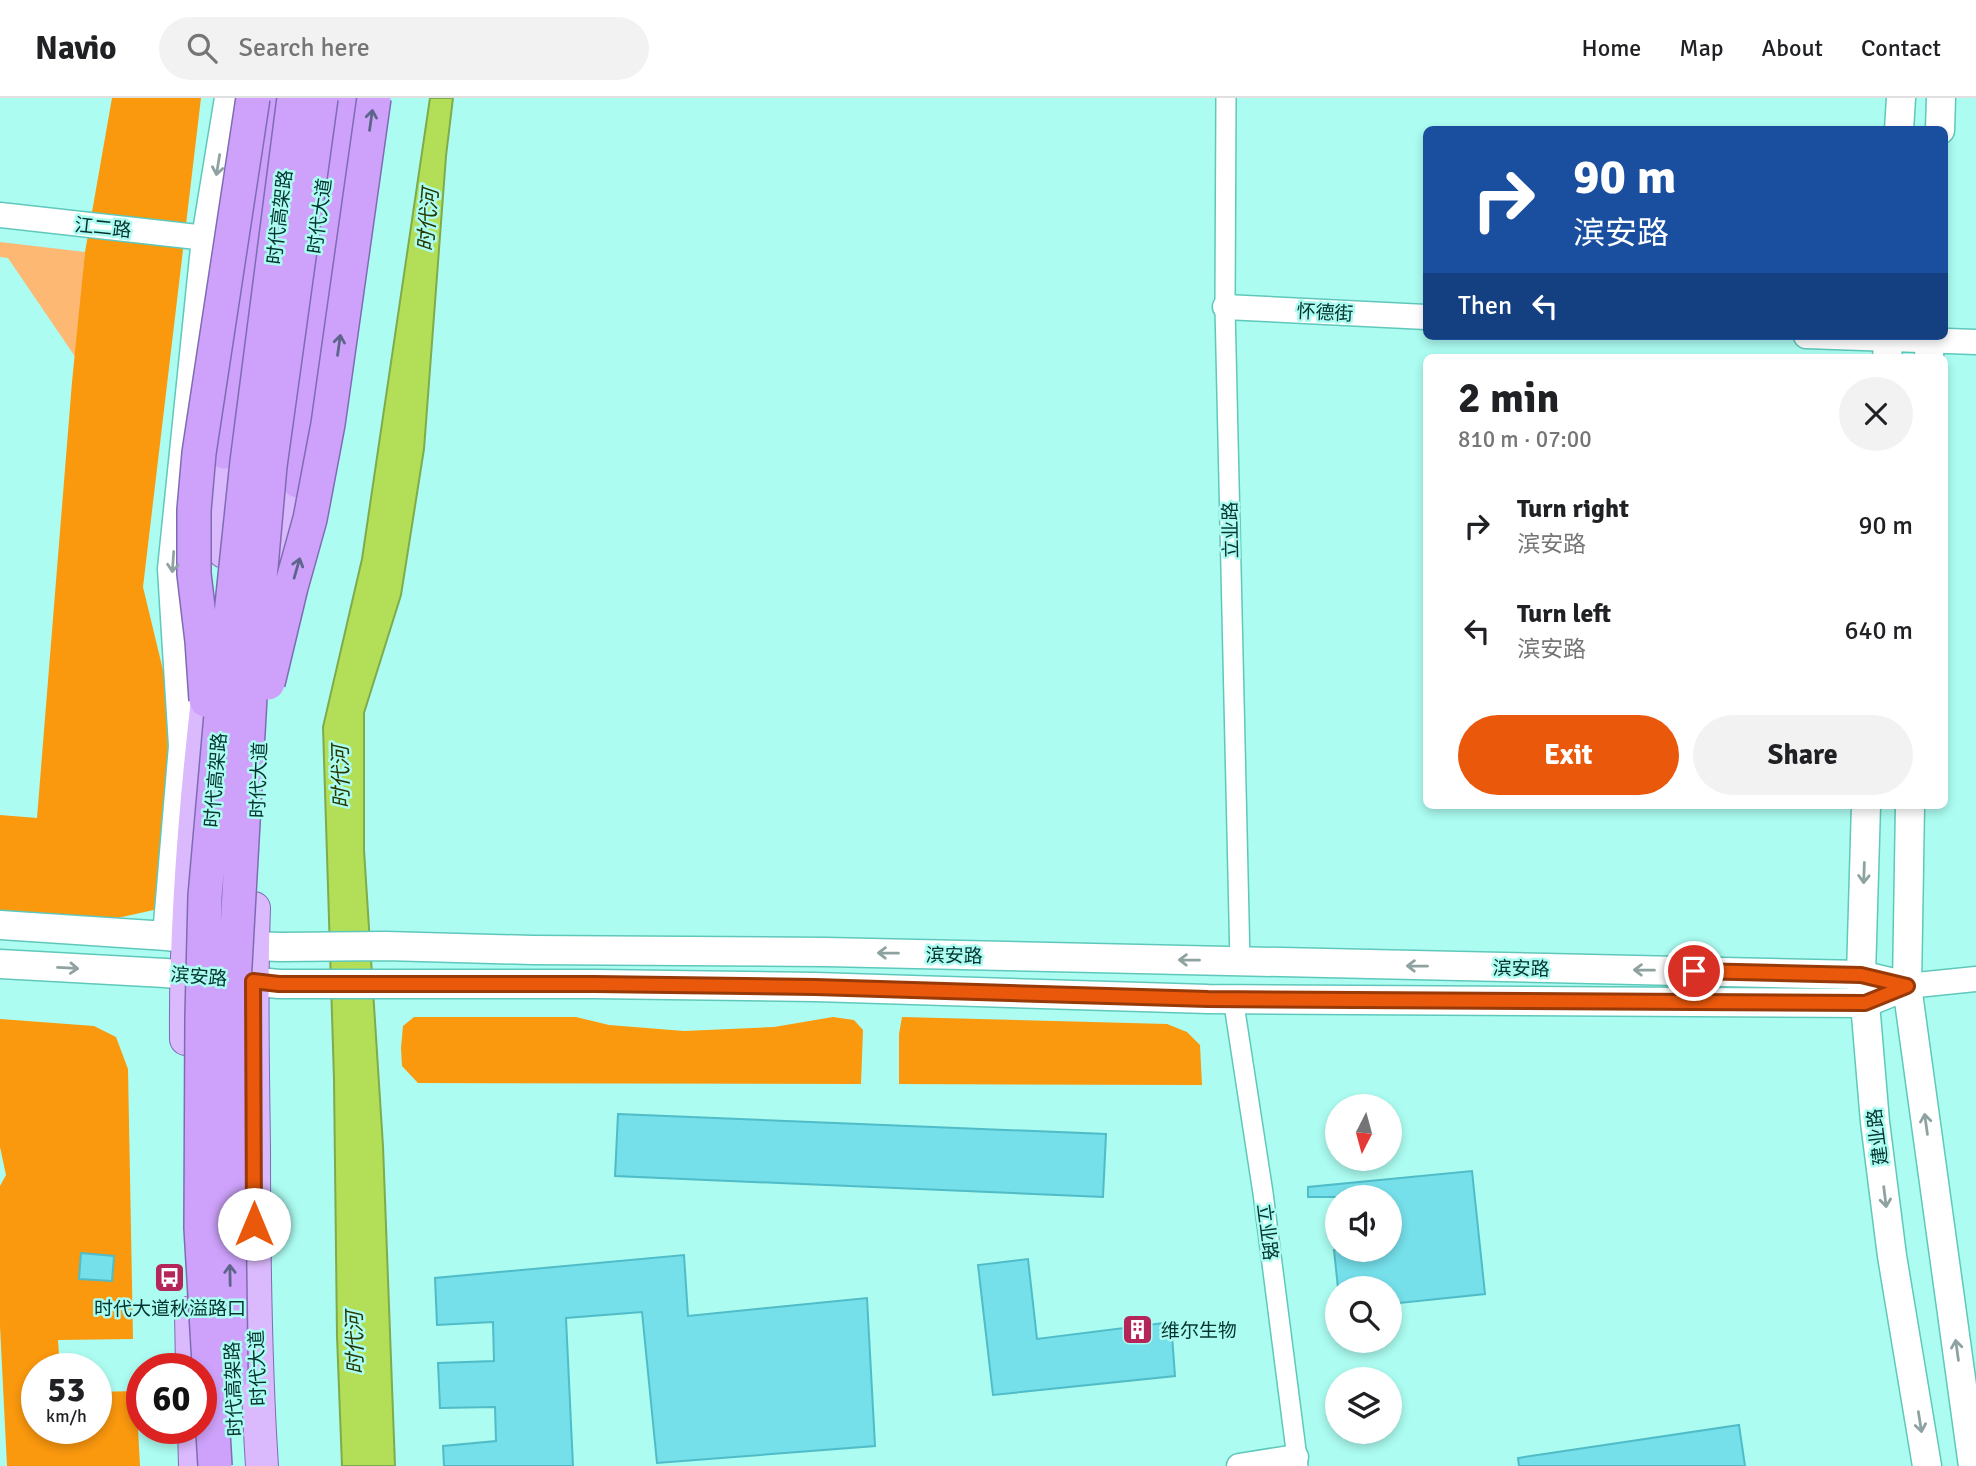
<!DOCTYPE html>
<meta charset="utf-8">
<style>
:root{--surface:#fff;--page:#f2f2f2;--text:#202124;--muted:#757577;--line:#e0e0e0;--accent:#ea580c}
body{margin:0;font-family:Signika,"Noto Sans SC",sans-serif;background:var(--page);color:var(--text);height:100vh;display:flex;flex-direction:column;font-size:26px;white-space:nowrap}
*{box-sizing:border-box;margin:0}
p{font-size:23px;color:var(--muted)}
.icon{flex:none;width:38px;height:38px;fill:none;stroke:currentColor;stroke-width:2;stroke-linecap:round;stroke-linejoin:round}
.map{position:relative;flex:1;overflow:hidden}
.details{position:absolute;left:1423px;top:256px;width:525px;height:455px;display:flex;flex-direction:column;background:var(--surface);border-radius:10px;box-shadow:0 4px 10px #0003}
.details>*{flex:none}
.hud{position:absolute;left:1423px;top:28px;width:525px;height:214px;border-radius:10px;box-shadow:0 4px 10px #0003;background:#1a4fa0;color:#fff;overflow:hidden}
.needle{width:46px;rotate:186deg}
.fabs{position:absolute;left:1325px;top:996px;display:grid;gap:14px}
.fabs a{display:grid;place-items:center;width:77px;height:77px;border-radius:50%;background:var(--surface);box-shadow:0 4px 10px #0003;font-size:35px}
.speed{position:absolute;left:21px;top:1255px;display:flex;gap:14px;font-size:35px;font-weight:700;text-align:center}
.speed>*{display:grid;place-content:center;width:91px;height:91px;border-radius:50%;background:var(--surface);box-shadow:0 4px 10px #0003;line-height:1}
.speed small{font-size:18px;font-weight:400}
.speed .limit{border:10px solid #d22;background:#fff;color:#111}
.pin{position:absolute;display:grid;place-items:center;width:60px;height:60px;color:#fff;margin:-30px;border:4px solid #fff;border-radius:50%;box-shadow:0 2px 7px #0007}
.me{position:absolute;width:77px;margin:-38px;rotate:0deg;stroke-linejoin:round;filter:drop-shadow(0 0 5px #0008)}
.turn{display:flex;align-items:center;gap:24px;height:147px;padding:0 35px;font-size:32px}
.turn .icon{width:91px;height:91px;stroke-width:2.5}
.turn b{display:block;font-size:49px;line-height:60px}
.then{display:flex;align-items:center;height:66px;padding:0 35px;background:#0003;gap:14px;font-size:26px}
.round{display:grid;place-items:center;flex:none;width:74px;height:74px;border-radius:37px;background:var(--page)}
.head{display:flex;align-items:center;justify-content:space-between;height:119px;padding:0 35px}
h1{font-size:42px;font-weight:800;line-height:52px}
.primary-button{display:flex;gap:14px;margin-top:auto;padding:14px 35px}
.primary-button a{flex:1;height:80px;border-radius:42px;background:var(--accent);color:#fff;font-size:28px;font-weight:800;line-height:80px;text-align:center}
.primary-button a+a{background:var(--page);color:var(--text)}
ul{padding:0;list-style:none}
li{display:flex;align-items:center;gap:21px;height:105px;padding:0 35px}
li div{flex:1}
li b{display:block;font-size:26px}
li em{font-style:normal}
header{display:flex;align-items:center;gap:42px;box-sizing:border-box;height:98px;padding:0 35px;background:var(--surface);border-bottom:2px solid var(--line)}
header strong{font-size:33px}
nav{display:flex;gap:38px;margin-inline-start:auto;font-size:24px}
.search{width:490px;height:63px;background:var(--page);display:flex;align-items:center;gap:18px;box-sizing:border-box;padding:0 24px;border-radius:38px;color:var(--muted);font-size:26px}
.map>svg:first-child{display:block}
.green{fill:#fdb874}
.forest{fill:#fa980e}
.water{fill:#b3df58;stroke:#7eab4c;stroke-width:2}
.building{fill:#75dfea;stroke:#50bcc7;stroke-width:2}
.lines{fill:none;stroke-linecap:round;stroke-linejoin:round}
.minor-casing{stroke:#5fc8bb;stroke-width:22}
.tertiary-casing{stroke:#5fc8bb;stroke-width:27}
.secondary-casing{stroke:#5fc8bb;stroke-width:31}
.primary-casing{stroke:#7e6cb3;stroke-width:34}
.trunk-casing{stroke:#7e6cb3;stroke-width:36}
.minor{stroke:#fff;stroke-width:19}
.tertiary{stroke:#fff;stroke-width:24}
.secondary{stroke:#fff;stroke-width:28}
.primary{stroke:#dab9fc;stroke-width:32}
.trunk{stroke:#cea2fb;stroke-width:33}
.trunk-bridge-casing{stroke:#7e6cb3;stroke-width:36;stroke-linecap:butt}
.trunk-bridge{stroke:#cea2fb;stroke-width:33}
.oneway{stroke:#5e658b}
.oneway2{stroke:#8ea3a1}
.route-casing{stroke:#983908;stroke-width:18}
.route{stroke:#ea580c;stroke-width:12}
.labels{text-anchor:middle;stroke-width:5;stroke-linejoin:round;paint-order:stroke}
.street-label{font-size:19px;fill:#03332f;stroke:#acfcf1}
.poi-label{font-size:19px;fill:#03332f;stroke:#acfcf1}
.water-label{font-size:21px;font-style:italic;fill:#283800;stroke:#acfcf1}
</style>
<header>
<strong>Navio</strong>
<div class="search"><svg class="icon" aria-label="search" viewBox="0 0 24 24"><circle cx="10" cy="10" r="6"/><path d="M15 15l6 6"/></svg>Search here</div>
<nav><a>Home</a><a>Map</a><a>About</a><a>Contact</a></nav>
</header>
<div class="map">
<svg width="1976" height="1368" viewBox="0 0 1976 1368">
<rect width="100%" height="100%" fill="#acfcf1"/>
<!-- green -->
<path class="green" d="M0,144L85,154L76,260L8,160L0,159Z"/>
<!-- forest -->
<path class="forest" d="M112,0H201L143,489L168,593L167,809L113,821L0,815V717L37,720L72,284L85,154Z
M414,919H576L609,927L684,933L774,929L833,919L854,922L863,932L861,986L418,985L402,968L401,950L403,928Z
M902,919L1167,926L1187,934L1200,947L1202,987L899,986V936Z
M0,921L94,928L116,939L128,971L133,1241L58,1242L60,1270H37V1330H96V1294L136,1293L140,1368H7L0,1228V1088L6,1077L0,1049Z"/>
<!-- water -->
<path class="water" d="M430,0H453L446,58L424,351L401,497L364,615V752L383,1048L395,1368H342L337,1238L334,981L323,629L362,461Z"/>
<!-- building -->
<path class="building" d="M618,1016L1106,1036L1103,1099L615,1078Z
M1472,1073L1485,1196L1390,1206V1190H1338L1334,1152H1390V1099H1308V1089Z
M81,1155L114,1158L112,1183L79,1181Z
M684,1157L688,1218L867,1200L875,1348L657,1365L642,1214L566,1220L573,1368H444L443,1348L496,1343L495,1309L440,1310L438,1265L494,1263L493,1224L437,1227L435,1180Z
M1028,1161L1037,1241L1171,1224L1175,1278L993,1297L978,1167Z
M1739,1327L1745,1368H1519L1518,1360Z"/>
<g class="lines">
<defs>
<path id="minor" d="M1226,0L1225,209L1240,864
M1233,900L1263,1095L1298,1368"/>
<path id="tertiary" d="M0,117L206,140
M1225,209L1426,219
M1806,238L1976,244
M1907,888L1976,881
M1239,1368L1296,1359"/>
<path id="secondary" d="M1899,32L1901,0
M1940,32L1941,0
M1887,259L1889,238
M1929,259L1930,238
M1866,707L1861,877L1865,905L1875,1024L1892,1158L1927,1368
M1910,707L1907,888L1973,1368
M0,827L167,838L252,848L280,849L386,848L532,852L826,854L1861,877L1907,888
M167,838L183,648L172,471L206,140L229,0
M0,866L165,875L279,886H595L815,889L1208,901L1865,905L1907,888"/>
<path id="primary" d="M224,354L219,404L224,454
M272,466L291,417L298,383
M254,810C251,889 253,969 254,1049C254,1156 255,1262 262,1368
M186,941C185,828 194,715 207,602
M191,1214L192,1270
M194,1330L195,1368"/>
<path id="trunk" d="M224,354L269,0
M298,383L350,0"/>
</defs>
<!-- minor casing -->
<use href="#minor" class="minor-casing"/>
<!-- tertiary casing -->
<use href="#tertiary" class="tertiary-casing"/>
<!-- secondary casing -->
<use href="#secondary" class="secondary-casing"/>
<!-- primary casing -->
<use href="#primary" class="primary-casing"/>
<!-- trunk casing -->
<use href="#trunk" class="trunk-casing"/>
<!-- minor -->
<use href="#minor" class="minor"/>
<!-- tertiary -->
<use href="#tertiary" class="tertiary"/>
<!-- secondary -->
<use href="#secondary" class="secondary"/>
<!-- primary -->
<use href="#primary" class="primary"/>
<!-- trunk -->
<use href="#trunk" class="trunk"/>
<defs>
<path id="trunk-bridge" d="M268,585L291,489L310,421L328,326L374,0
M206,602L202,543L194,476V412L199,355L253,0
M231,1278L229,1138L232,921L251,581L270,368L321,0
M215,1368L201,1130L202,919L205,798L224,583L247,364L294,0"/>
</defs>
<!-- trunk-bridge casing -->
<use href="#trunk-bridge" class="trunk-bridge-casing"/>
<!-- trunk-bridge -->
<use href="#trunk-bridge" class="trunk-bridge"/>
</g>
<!-- one-way arrows -->
<defs><path id="oneway-shaft" d="M-6 0H5M1.5-3L5.5 0L1.5 3" fill="none" stroke-width="1.6" stroke-linecap="round" stroke-linejoin="round" transform="scale(1.75)"/></defs>
<g class="oneway">
<use href="#oneway-shaft" transform="translate(371 22) rotate(-82)"/>
<use href="#oneway-shaft" transform="translate(339 247) rotate(-82)"/>
<use href="#oneway-shaft" transform="translate(297 470) rotate(-74)"/>
<use href="#oneway-shaft" transform="translate(230 1177) rotate(-91)"/>
</g>
<g class="oneway2">
<use href="#oneway-shaft" transform="translate(218 67) rotate(99)"/>
<use href="#oneway-shaft" transform="translate(173 464) rotate(94)"/>
<use href="#oneway-shaft" transform="translate(1864 775) rotate(92)"/>
<use href="#oneway-shaft" transform="translate(888 855) rotate(-179)"/>
<use href="#oneway-shaft" transform="translate(1189 862) rotate(-179)"/>
<use href="#oneway-shaft" transform="translate(1417 868) rotate(-179)"/>
<use href="#oneway-shaft" transform="translate(68 870) rotate(3)"/>
<use href="#oneway-shaft" transform="translate(1644 872) rotate(-179)"/>
<use href="#oneway-shaft" transform="translate(1926 1026) rotate(-98)"/>
<use href="#oneway-shaft" transform="translate(1885 1099) rotate(83)"/>
<use href="#oneway-shaft" transform="translate(1957 1252) rotate(-98)"/>
<use href="#oneway-shaft" transform="translate(1920 1324) rotate(81)"/>
</g>
<g class="lines">
<defs>
<path id="route" d="M254,1126L253,883L279,886H595L815,889L1208,901L1865,905L1907,888L1861,877L1694,873"/>
</defs>
<!-- route casing -->
<use href="#route" class="route-casing"/>
<!-- route -->
<use href="#route" class="route"/>
</g>
<!-- icons -->
<defs>
<symbol id="bus-square" viewBox="-11 -11 22 22"><rect x="-9" y="-9" width="18" height="18" rx="4" fill="#b42559" stroke="#acfcf1"/><path d="M-5-6H5V4H4V6H2V4H-2V6H-4V4H-5ZM-3.5-4V0h7V-4ZM-3.5 1.2v1.5H-2V1.2ZM2 1.2v1.5H3.5V1.2Z" fill="#fff"/></symbol>
<symbol id="building-square" viewBox="-11 -11 22 22"><rect x="-9" y="-9" width="18" height="18" rx="4" fill="#b42559" stroke="#acfcf1"/><path d="M-4-6H4V6H1V3H-1V6H-4ZM-2.5-4.3h1.7v1.8h-1.7ZM.8-4.3h1.7v1.8H.8ZM-2.5-1h1.7V.8h-1.7ZM.8-1h1.7V.8H.8Z" fill="#fff"/></symbol>
</defs>
<g fill-rule="evenodd">
<use href="#bus-square" x="152" y="1162" width="35" height="35"/>
<use href="#building-square" x="1120" y="1214" width="35" height="35"/>
</g>
<g class="labels">
<!-- street labels -->
<g class="street-label">
<text transform="translate(319 118) rotate(-82)" y="7">时代大道</text>
<text transform="translate(279 119) rotate(-83)" y="7">时代高架路</text>
<text transform="translate(103 129) rotate(6)" y="7">江二路</text>
<text transform="translate(1325 214) rotate(3)" y="7">怀德街</text>
<text transform="translate(1230 432) rotate(-91)" y="7">立业路</text>
<text transform="translate(215 682) rotate(-85)" y="7">时代高架路</text>
<text transform="translate(258 682) rotate(-88)" y="7">时代大道</text>
<text transform="translate(954 857) rotate(1)" y="7">滨安路</text>
<text transform="translate(1521 870) rotate(1)" y="7">滨安路</text>
<text transform="translate(199 878) rotate(5)" y="7">滨安路</text>
<text transform="translate(1877 1039) rotate(-97)" y="7">建业路</text>
<text transform="translate(1268 1134) rotate(83)" y="7">立业路</text>
<text transform="translate(257 1270) rotate(-92)" y="7">时代大道</text>
<text transform="translate(233 1291) rotate(-92)" y="7">时代高架路</text>
</g>
<!-- poi labels -->
<g class="poi-label">
<text x="170" y="1217">时代大道秋溢路口</text>
<text x="1161" y="1239" text-anchor="start">维尔生物</text>
</g>
<!-- water labels -->
<g class="water-label">
<text transform="translate(428 122) rotate(-85)" y="7">时代河</text>
<text transform="translate(341 679) rotate(-91)" y="7">时代河</text>
<text transform="translate(355 1245) rotate(-91)" y="7">时代河</text>
</g>
</g>
</svg>
<div class="fabs">
<a><svg class="needle" viewBox="-14 -14 28 28"><path d="M0-13l5 13h-10z" fill="#e53935"/><path d="M0 13l5-13h-10z" fill="#757577"/></svg></a>
<a><svg class="icon" aria-label="sound" viewBox="0 0 24 24"><path d="M4 9h4l5-4v14l-5-4H4zM17 9q2 3 0 6"/></svg></a>
<a><svg class="icon" aria-label="search" viewBox="0 0 24 24"><circle cx="10" cy="10" r="6"/><path d="M15 15l6 6"/></svg></a>
<a><svg class="icon" aria-label="layers" viewBox="0 0 24 24"><path d="M12 4l9 5-9 5-9-5zM3 14l9 5 9-5"/></svg></a>
</div>
<div class="speed"><div>53<small>km/h</small></div><div class="limit">60</div></div>
<div class="pin" style="left:1694px;top:873px;background:#d93025"><svg class="icon" aria-label="arrive" viewBox="0 0 24 24"><path d="M6 21V4h12l-3 4 3 4H6"/></svg></div>
<svg class="me" style="left:254px;top:1126px" viewBox="-20 -20 40 40"><circle r="19" fill="#fff"/><path d="M0-13L10 11 0 6-10 11z" fill="#ea580c"/></svg>
<div class="hud">
<div class="turn"><svg class="icon" aria-label="right" viewBox="0 0 24 24"><path d="M7 20v-9h11M14 6l5 5-5 5"/></svg><div><b>90 m</b>滨安路</div></div>
<div class="then">Then<svg class="icon" aria-label="left" viewBox="0 0 24 24"><path d="M17 20v-9H6M10 6l-5 5 5 5"/></svg></div>
</div>
<section class="details">
<div class="head"><div><h1>2 min</h1><p>810 m · 07:00</p></div><a class="round"><svg class="icon" aria-label="close" viewBox="0 0 24 24"><path d="M6 6l12 12M18 6L6 18"/></svg></a></div>
<ul>
<li><svg class="icon" aria-label="right" viewBox="0 0 24 24"><path d="M7 20v-9h11M14 6l5 5-5 5"/></svg><div><b>Turn right</b><p>滨安路</p></div><em>90 m</em></li>
<li><svg class="icon" aria-label="left" viewBox="0 0 24 24"><path d="M17 20v-9H6M10 6l-5 5 5 5"/></svg><div><b>Turn left</b><p>滨安路</p></div><em>640 m</em></li>
</ul>
<div class="primary-button"><a>Exit</a><a>Share</a></div>
</section>
</div>
